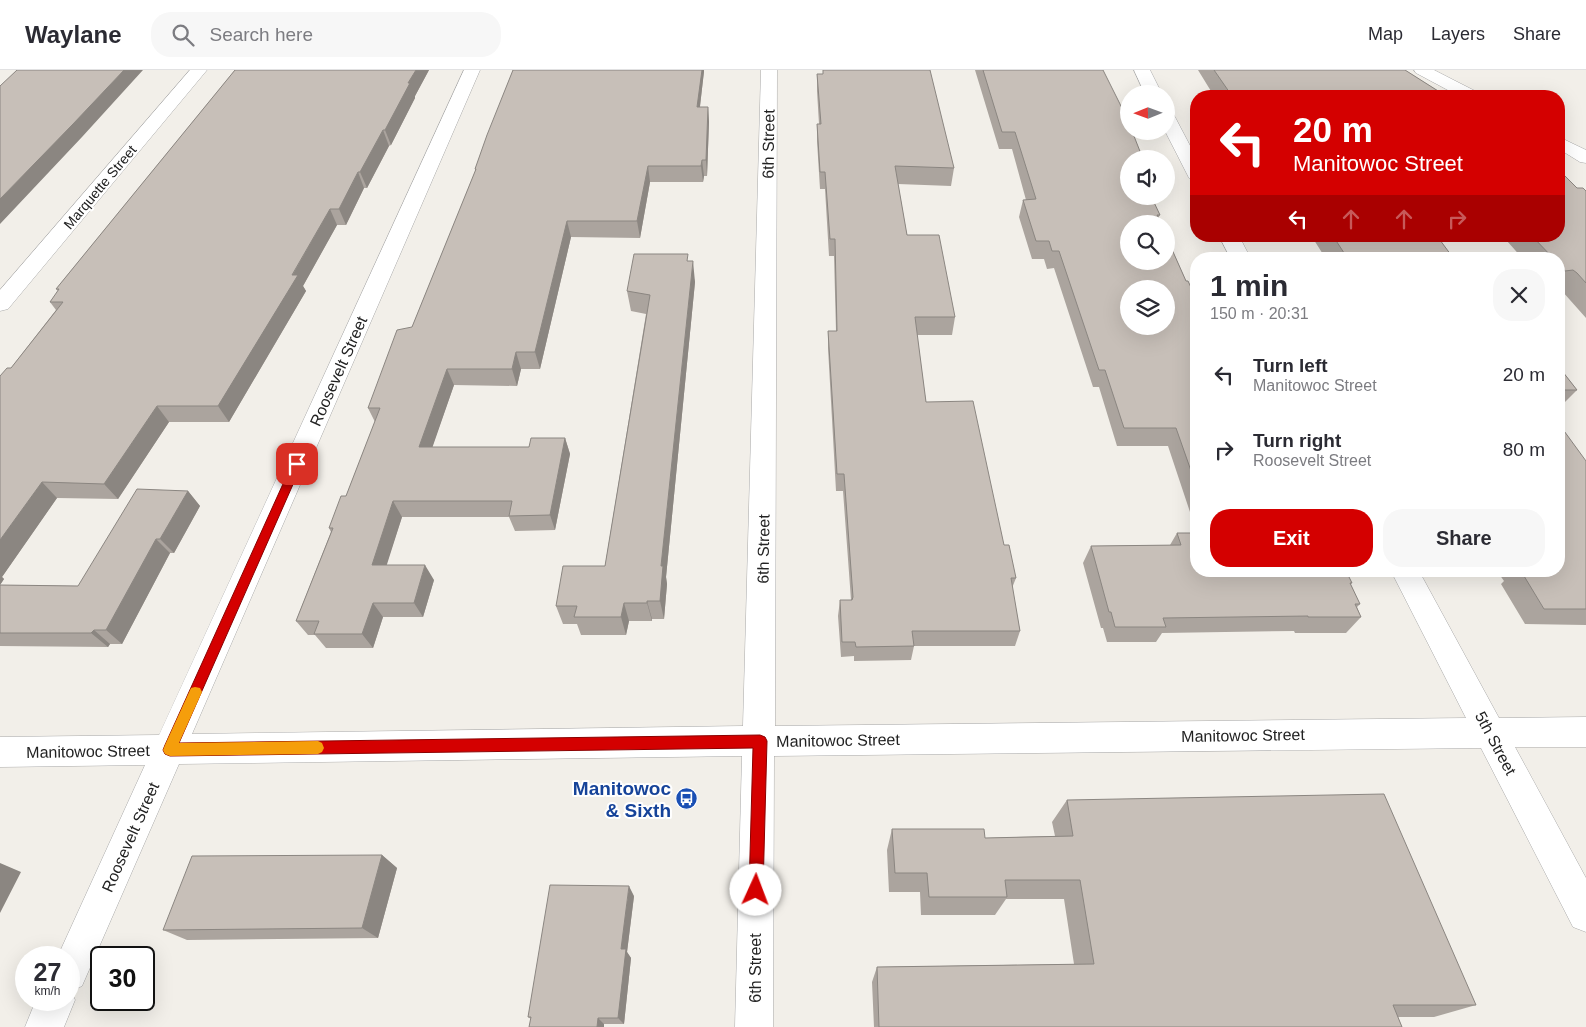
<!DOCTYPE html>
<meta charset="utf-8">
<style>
:root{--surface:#fff;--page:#f7f7f7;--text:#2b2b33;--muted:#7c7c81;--line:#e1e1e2;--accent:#d40000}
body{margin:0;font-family:Helvetica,sans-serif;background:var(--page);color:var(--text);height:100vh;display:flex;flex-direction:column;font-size:19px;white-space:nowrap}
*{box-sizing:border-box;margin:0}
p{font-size:16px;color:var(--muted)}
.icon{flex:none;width:28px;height:28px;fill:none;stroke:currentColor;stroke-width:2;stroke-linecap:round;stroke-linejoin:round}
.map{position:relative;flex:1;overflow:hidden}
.sheet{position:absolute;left:1190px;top:182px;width:375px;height:325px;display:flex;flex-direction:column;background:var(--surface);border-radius:20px;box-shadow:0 5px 20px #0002}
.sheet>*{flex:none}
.guide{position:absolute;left:1190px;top:20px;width:375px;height:152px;border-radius:20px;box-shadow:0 5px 20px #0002;background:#d40000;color:#fff;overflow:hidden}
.needle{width:32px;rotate:269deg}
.controls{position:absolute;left:1120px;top:15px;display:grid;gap:10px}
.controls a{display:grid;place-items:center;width:55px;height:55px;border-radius:50%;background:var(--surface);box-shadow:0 5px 20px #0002;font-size:25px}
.speed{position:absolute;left:15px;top:876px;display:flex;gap:10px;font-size:25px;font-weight:700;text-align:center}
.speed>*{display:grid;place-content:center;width:65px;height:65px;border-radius:50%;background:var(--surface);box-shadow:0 5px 20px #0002;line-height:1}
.speed small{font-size:12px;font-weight:400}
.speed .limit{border:2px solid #111;border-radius:8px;background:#fff;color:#111}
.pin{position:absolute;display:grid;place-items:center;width:42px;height:42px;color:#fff;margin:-21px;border-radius:10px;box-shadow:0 2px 8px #0006}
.me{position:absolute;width:55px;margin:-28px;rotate:2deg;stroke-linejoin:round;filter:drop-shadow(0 0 4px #0008)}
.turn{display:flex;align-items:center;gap:18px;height:105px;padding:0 20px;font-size:22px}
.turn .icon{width:65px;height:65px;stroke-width:2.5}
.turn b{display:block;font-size:35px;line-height:42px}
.lanes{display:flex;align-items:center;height:48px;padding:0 20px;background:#0003;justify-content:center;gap:25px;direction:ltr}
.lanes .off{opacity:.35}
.round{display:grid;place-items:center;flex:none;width:52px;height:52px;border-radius:20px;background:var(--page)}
.summary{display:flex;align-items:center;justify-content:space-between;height:85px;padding:0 20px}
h1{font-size:30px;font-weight:700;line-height:38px}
.button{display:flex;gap:10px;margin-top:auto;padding:10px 20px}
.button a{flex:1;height:58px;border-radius:20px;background:var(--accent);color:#fff;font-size:20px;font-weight:700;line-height:58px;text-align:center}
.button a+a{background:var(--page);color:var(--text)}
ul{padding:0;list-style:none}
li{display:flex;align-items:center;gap:15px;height:75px;padding:0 20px}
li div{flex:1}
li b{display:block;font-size:19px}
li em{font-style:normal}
header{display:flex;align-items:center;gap:30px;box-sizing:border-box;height:70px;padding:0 25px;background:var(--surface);border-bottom:1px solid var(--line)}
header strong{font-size:24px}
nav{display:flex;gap:28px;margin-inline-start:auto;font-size:18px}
.search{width:350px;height:45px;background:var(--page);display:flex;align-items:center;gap:12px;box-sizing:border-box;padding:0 18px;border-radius:20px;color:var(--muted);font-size:19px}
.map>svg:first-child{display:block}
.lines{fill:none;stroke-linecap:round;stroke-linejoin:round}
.street-casing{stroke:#a9a9a9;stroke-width:1}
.street{fill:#fff;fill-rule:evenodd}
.wall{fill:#aba49e}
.shaded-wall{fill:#8b8681}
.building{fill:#c7bfb8;stroke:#8b8681;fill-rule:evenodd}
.route{fill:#d40000;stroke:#8a0000}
.slow{fill:#f59e0b}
.labels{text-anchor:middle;stroke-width:4;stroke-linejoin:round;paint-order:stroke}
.far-street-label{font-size:14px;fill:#222;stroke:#fff}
.street-label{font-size:16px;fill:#222;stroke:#fff}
.near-transit-label{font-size:19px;font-weight:bold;fill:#164399;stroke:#fff;text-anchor:end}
</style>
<header>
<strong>Waylane</strong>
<div class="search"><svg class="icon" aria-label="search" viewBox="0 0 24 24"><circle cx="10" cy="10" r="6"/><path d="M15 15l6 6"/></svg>Search here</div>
<nav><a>Map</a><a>Layers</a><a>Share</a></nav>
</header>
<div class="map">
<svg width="1586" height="957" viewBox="0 0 1586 957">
<rect width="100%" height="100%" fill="#f2efe9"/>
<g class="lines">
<defs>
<path id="street" d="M190,0H207L8,239L0,241V220Z
M464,0H480L192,664L743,656L761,0H777L775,656L1466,648L1391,501H1419L1499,648L1586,647V677H1515L1586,808V862L1573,857L1481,678L774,686L773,957H735L742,686L179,694L82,916L71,921L75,930L64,957H25L36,930H69V888H57L145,695L0,697V667L159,665Z
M1134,0H1150L1162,24H1145Z
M1414,0H1434L1477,22L1479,26H1459L1416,3Z
M1166,42L1172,43L1175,47L1196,87V110L1189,108L1187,104L1165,61H1166Z
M1559,67L1586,80V93L1580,92L1559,79Z
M1219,166H1239L1251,189H1231Z"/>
</defs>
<!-- street casing -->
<use href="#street" class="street-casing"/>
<!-- street -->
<use href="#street" class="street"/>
</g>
<!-- wall -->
<path class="wall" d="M235,0H429L415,26V28L391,75L389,76L367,118H364L346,155H337L303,216L306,221L229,352H169L118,429L57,428L2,507L4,509L0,515V306L11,298L56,240L50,232L58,221L56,219Z
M513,0H704L700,37H708L709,52L707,106H704L703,112H650L640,168L571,167L540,299H521L517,316L454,315L432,377H529L565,368L570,384L555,460L515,461L509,447H402L386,495L434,510L423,547H383L373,578H326L315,565H308L296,551L331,462L329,458L346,426L375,352L368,338L412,257L475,102V99Z
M823,0L954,98L951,116L898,114L907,165L955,247L952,265H917L926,332L1004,475L1016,508L1012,518L1020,561L1015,576H914L911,590L854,591V586L841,587L838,546L840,530H851L843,421H836L828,278V261H836L834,186H829L825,119H820L817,71V54H819L817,21V4H823Z
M975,0H1103L1129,89L1160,145L1158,148L1186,211L1196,228V460L1168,376H1117L1099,317H1093L1054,198L1047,199L1044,189H1032L1019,147L1023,130H1026L1012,79H999Z
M1198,0H1405L1446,26H1214Z
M1577,118L1586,121V248L1562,221L1559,219V189H1523L1507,171L1441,172L1454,189H1326L1314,170H1312L1309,166H1559Z
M689,191L695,212L666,507L667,514L664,549H652V551H629L626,565H581L577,554H563L556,536L605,496L646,244L631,241L627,221Z
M1559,297L1577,320L1560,337H1559Z
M1586,391V555L1525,554L1501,514L1504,511L1497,501H1559Z
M188,421L200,436L174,483H170L122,574H110L108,577L0,576V515L78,516Z
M1177,463L1352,513L1350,514L1360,534L1357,537L1361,547L1346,563H1295L1294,561L1162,563L1156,572H1107L1103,558H1101L1083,493L1091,476L1170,475Z
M1067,730L1476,935L1434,947H1398L1402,957H874L872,912L877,897L1074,894L1064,829H1006L995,845H921L920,822H889L887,780L892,759L985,768L1055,766L1052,752Z
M382,785L397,798L378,868L187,870L163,860Z
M634,826L627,882L631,888L624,954H604V957H529L531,949L528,947Z"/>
<!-- shaded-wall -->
<path class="shaded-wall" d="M124,0H143L82,67L0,154V129Z
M416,0H429L415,26V28L391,75L385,60L408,13Z
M701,0H704V2L698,52L697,37Z
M708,37L709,52L707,106L706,90Z
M383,60L389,76L367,118L360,102Z
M702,90L704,106L703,112L701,96Z
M648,96L650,112L640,168L637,151Z
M358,102L364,118L346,155L339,139Z
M330,139L337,155L303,216L306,221L229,352L218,336Z
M567,151L571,167L540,299L535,282Z
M693,191L695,212L666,507L667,514L664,549L660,531L661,496Z
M516,282L521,299L517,316L512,299Z
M447,299L454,315L427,393L419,377Z
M157,336L169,352L118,429L104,414Z
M565,368L570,384L555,460L550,445Z
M42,412L57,428L2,507L4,509L0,515V470Z
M188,421L200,436L174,483L160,469Z
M393,431L402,447L382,510L372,495Z
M156,469L170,483L122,574L106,560Z
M425,495L434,510L423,547L414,533Z
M647,531L652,549V551L647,533Z
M373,533L383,547L373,578L362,564Z
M624,533L629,551L626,565L621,547Z
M94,560L110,574L108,577L91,563Z
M382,785L397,798L378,868L362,858Z
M0,793L21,802L0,843Z
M629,816L634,826L627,882L631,888L624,954L618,948L621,879Z
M598,948L604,954V957H597Z"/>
<!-- building -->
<path class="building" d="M17,0H124L73,54L0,129V16Z
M235,0H416L408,13H410L385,60H383L360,102H358L339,139H330L292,205H298L218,336H157L104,414L42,412L0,470V306L7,298H11L63,232H50L59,219H56Z
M513,0H702L697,37H708L706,90H702L701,96H648L637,151H567L535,282H516L512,299H447L419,377H529L531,368H565L550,445L509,446L512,431H393L372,495H425L414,533H373L362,564H314L319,551H296L333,458H329L341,426H346L380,338H368L397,260L412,257L476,99H475L487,65Z
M823,0H930L954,98L895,96L907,165H939L955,247H915L926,332L973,331L1004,475H1009L1016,508H1011L1020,561H912L914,576L856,577L855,572H842L840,530H852L853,527L844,404H837L828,261H837L835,169H830L825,102H820L817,54H821L817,4H823Z
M983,0H1103L1120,34L1129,55V61H1132L1143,89H1129V126H1151L1160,145H1157L1161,154H1129V191H1166V166L1186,211H1188L1196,228V415L1176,358H1124L1105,300H1099L1059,181H1052L1049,171H1036L1023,130L1036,129L1015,62H1002ZM1129,219H1166V256H1129Z
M1214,0H1405L1446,26H1232Z
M1559,100L1577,118H1583L1586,121V213L1577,203L1573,200L1565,201L1559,194V189H1554L1532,166H1559Z
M1333,166H1437L1454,189H1348Z
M634,184H688L687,191H693L661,496H663L660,531H647V533H624L621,547H574L577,536H556L563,496H605L650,225L627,221Z
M1559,297L1577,320H1559Z
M1559,354L1586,391V539H1544L1521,501H1559Z
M137,419L188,421L160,469H156L106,560H94L91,563H0V515L78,516Z
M1177,463H1196V501H1346L1352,513H1350L1360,534H1355L1361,547H1308V546L1163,548L1166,557H1115L1111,542H1109L1091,476L1181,475Z
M1384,724L1476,935H1393L1402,957H879L877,897L1094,894L1080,810H1005L1007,827H929L927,803H895L892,759H984L985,768L1073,766L1067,730Z
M382,785L362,858L163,860L192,786Z
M550,815L629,816L621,879H626L618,948H598L597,957H529L531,947H528Z"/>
<!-- route -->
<path class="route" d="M297,390L302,394L179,673L760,665L765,667L767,671L763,820L761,826L756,828L751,826L749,820L753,678L170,686L165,684L163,680L165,675L292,394Z"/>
<!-- slow -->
<path class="slow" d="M195,617L200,618L202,622L179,673L318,671L322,673L324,678L322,682L318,684L170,686L165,684L163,680L165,675L191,618Z"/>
<!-- icons -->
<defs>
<symbol id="bus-disc" viewBox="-11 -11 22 22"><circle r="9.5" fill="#1a4fb4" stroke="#fff"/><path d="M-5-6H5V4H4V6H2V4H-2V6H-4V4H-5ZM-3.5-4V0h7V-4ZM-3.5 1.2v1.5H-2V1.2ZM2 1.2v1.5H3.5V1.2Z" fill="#fff"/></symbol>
</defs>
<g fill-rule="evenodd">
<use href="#bus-disc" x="674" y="716" width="25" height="25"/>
</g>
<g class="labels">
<!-- far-street labels -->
<g class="far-street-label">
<text transform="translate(100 117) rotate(-50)" y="5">Marquette Street</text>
</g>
<!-- street labels -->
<g class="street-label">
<text transform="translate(768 74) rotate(-89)" y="6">6th Street</text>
<text transform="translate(338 301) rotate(-66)" y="6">Roosevelt Street</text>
<text transform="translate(763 479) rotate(-89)" y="6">6th Street</text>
<text transform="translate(1243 665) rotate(-1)" y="6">Manitowoc Street</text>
<text transform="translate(838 670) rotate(-1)" y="6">Manitowoc Street</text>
<text transform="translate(1496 673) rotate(62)" y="6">5th Street</text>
<text transform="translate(88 681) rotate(-1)" y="6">Manitowoc Street</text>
<text transform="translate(130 767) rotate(-66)" y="6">Roosevelt Street</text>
<text transform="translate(755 898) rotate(-90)" y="6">6th Street</text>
</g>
<!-- near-transit labels -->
<g class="near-transit-label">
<text x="671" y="725">Manitowoc<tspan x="671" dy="22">&amp; Sixth</tspan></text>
</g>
</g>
</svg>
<div class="controls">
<a><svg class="needle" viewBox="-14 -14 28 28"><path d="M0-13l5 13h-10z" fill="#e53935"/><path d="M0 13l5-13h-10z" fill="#7c7c81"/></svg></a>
<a><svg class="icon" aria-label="sound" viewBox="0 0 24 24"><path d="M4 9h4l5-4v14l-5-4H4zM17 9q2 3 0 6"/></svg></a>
<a><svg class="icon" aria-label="search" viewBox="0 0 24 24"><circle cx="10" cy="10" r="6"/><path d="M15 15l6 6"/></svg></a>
<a><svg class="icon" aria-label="layers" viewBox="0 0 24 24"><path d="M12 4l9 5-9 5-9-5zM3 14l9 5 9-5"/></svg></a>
</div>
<div class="speed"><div>27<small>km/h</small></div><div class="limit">30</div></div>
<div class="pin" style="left:297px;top:394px;background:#d93025"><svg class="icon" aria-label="arrive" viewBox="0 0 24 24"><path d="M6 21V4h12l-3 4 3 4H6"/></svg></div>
<svg class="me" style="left:756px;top:820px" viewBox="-20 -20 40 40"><circle r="19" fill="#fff"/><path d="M0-13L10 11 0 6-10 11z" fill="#d40000"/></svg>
<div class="guide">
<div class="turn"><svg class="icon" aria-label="left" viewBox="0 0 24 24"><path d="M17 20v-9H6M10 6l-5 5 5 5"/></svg><div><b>20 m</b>Manitowoc Street</div></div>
<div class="lanes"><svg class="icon" aria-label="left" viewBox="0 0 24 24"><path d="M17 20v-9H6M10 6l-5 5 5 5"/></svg><svg class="icon off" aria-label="ahead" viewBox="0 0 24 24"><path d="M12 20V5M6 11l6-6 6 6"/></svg><svg class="icon off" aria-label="ahead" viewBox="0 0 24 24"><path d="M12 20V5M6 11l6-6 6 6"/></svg><svg class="icon off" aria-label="right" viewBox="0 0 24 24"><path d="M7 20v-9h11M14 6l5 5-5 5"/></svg></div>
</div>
<section class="sheet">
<div class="summary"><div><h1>1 min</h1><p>150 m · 20:31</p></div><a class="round"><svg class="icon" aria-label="close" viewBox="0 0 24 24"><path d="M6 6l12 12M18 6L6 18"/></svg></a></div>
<ul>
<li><svg class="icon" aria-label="left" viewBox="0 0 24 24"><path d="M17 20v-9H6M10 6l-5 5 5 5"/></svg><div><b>Turn left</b><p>Manitowoc Street</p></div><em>20 m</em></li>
<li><svg class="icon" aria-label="right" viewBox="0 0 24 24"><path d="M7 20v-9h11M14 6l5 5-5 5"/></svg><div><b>Turn right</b><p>Roosevelt Street</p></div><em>80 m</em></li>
</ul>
<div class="button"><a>Exit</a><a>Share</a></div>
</section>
</div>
